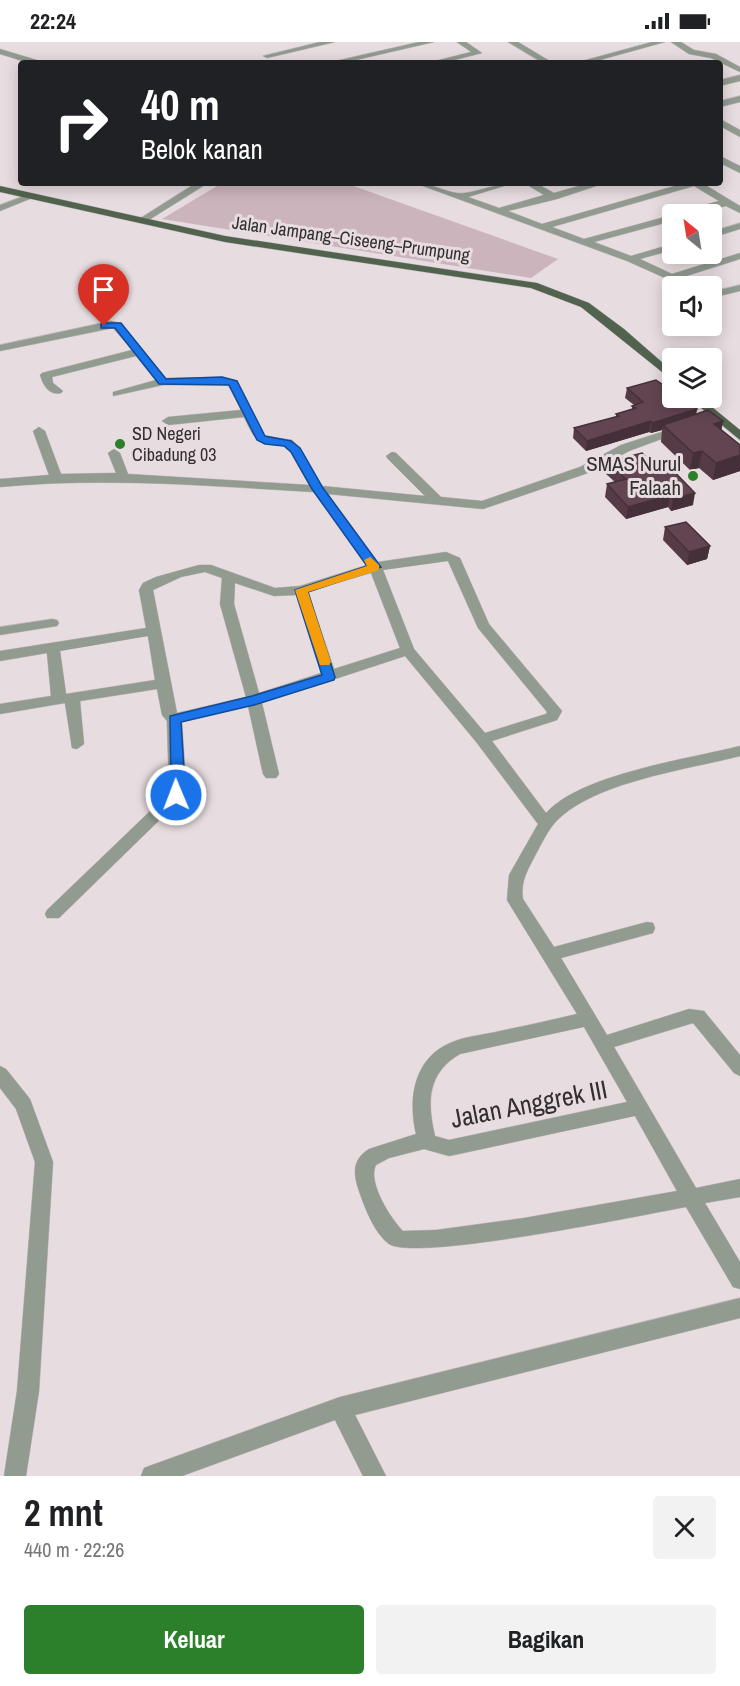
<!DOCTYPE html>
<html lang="id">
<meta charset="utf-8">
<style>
:root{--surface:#fff;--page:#f2f2f2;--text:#202124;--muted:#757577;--accent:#2c7f2b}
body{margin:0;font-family:"Archivo Narrow",sans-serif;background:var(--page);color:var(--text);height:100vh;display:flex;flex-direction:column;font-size:22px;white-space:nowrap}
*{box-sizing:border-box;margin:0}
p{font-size:20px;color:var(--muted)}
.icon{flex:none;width:33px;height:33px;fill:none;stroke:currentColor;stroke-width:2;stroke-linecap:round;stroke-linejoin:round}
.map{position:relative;height:1434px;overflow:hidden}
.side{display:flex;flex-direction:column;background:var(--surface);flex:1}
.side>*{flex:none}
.guide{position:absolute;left:18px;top:18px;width:705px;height:126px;border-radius:6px;box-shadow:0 3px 15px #0003;background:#202124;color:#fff;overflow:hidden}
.needle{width:39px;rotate:330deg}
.controls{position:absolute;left:662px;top:162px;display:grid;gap:12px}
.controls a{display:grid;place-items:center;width:60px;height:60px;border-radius:6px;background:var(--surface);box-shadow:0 3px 15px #0003;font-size:30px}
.pin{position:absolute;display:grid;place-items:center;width:51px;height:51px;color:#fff;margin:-62px -26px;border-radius:50% 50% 50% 0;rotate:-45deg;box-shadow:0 0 6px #0007}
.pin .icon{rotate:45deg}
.me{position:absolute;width:66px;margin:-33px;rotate:359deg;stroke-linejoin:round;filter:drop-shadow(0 0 4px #0008)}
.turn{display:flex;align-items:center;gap:21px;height:126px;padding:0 24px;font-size:27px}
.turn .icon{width:78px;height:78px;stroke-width:2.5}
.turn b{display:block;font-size:42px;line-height:51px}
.round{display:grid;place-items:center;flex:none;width:63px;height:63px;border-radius:6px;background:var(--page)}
.summary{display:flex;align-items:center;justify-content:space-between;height:102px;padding:0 24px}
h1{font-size:36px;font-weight:700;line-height:45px}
.cta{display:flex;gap:12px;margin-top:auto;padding:12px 24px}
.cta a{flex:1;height:69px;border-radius:6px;background:var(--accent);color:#fff;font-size:24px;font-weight:700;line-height:69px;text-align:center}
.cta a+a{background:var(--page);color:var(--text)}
.status{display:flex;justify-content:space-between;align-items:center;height:42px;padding:0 30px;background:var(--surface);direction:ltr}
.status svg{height:16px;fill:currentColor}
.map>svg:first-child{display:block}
.green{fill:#ccb4bd}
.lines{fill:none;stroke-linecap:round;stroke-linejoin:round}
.minor-casing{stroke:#c3b9bc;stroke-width:1}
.major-casing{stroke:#c3b9bc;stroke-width:1}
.minor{fill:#919b90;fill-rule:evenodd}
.major{fill:#51634f;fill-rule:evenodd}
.wall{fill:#553b46}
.shaded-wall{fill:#453039}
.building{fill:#634551;stroke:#453039;stroke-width:1.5}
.route{fill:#1a73e8;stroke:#114b97;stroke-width:1.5}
.slow{fill:#f59e0b}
.poi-dot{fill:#2c7f2b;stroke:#e7dcdf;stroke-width:2}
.labels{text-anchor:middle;stroke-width:6;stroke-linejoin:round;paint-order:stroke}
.far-street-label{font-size:18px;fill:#332f31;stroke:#e7dcdf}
.far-poi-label{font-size:18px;fill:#332f31;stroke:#e7dcdf;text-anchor:start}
.poi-label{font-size:21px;fill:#332f31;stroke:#e7dcdf;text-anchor:end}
.near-street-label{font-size:26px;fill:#332f31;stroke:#e7dcdf}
</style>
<div class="status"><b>22:24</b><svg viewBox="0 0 49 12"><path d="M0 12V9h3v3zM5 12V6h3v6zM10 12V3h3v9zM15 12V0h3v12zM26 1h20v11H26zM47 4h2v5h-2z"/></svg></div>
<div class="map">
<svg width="740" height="1434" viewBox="0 0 740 1434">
<rect width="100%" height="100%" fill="#e7dcdf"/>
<!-- green -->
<path class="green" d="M222,141H345L558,217L531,236L162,177Z"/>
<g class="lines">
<defs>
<path id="minor" d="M320,0H335L267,16L263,14Z
M419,0H434L343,21H327Z
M457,0H466L482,11L443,21H427L471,10Z
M508,0H518L553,21H543Z
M652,0H665L589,21H575Z
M671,0H681L694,8L716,12L740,25V30L711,16L689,12Z
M0,7L40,19L41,21H29L0,12Z
M740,33V39L720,44V38Z
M740,54V60L720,65V59Z
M720,77L740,88V95L720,84Z
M720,114L740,124V131L720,121Z
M196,141H208L144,181L136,179Z
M415,141C432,141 442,149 457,151C470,153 496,141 514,141L468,155L499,166L544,153L524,141H536L554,151L589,141H605L557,157L508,169L542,182L685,141H702L740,164V171L726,164L692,172H679L680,170L719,159L694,144L552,185L584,197L672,173V179L594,200L631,214L672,202V208L640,217L672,232L740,211V217L680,236L695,244H683L627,219Z
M29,152L37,154L0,169V163Z
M740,181V187L711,196V190Z
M740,243V249L711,256V250Z
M111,279L121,281L166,336L222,335L237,339L265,394L292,398L302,409L322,444L425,454L388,417L386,414L392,410L396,411L441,455L482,459L580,425L621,403L680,384L686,388L629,409L588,431L483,467L328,452L378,520L446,510L460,516L489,582L562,669L557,678L492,699L546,771C581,732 689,717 740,704V714C689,727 603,739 563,773C551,782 544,797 537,810C529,826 520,838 523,857L554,905L647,880L653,881L655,886L653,891L561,916L607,993L689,967L704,969L740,1013V1034L734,1031L693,981L614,1005L696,1146L740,1137V1155L705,1161L740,1220V1247L733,1245L686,1165C642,1173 416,1220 389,1202C374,1191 364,1164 358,1146C353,1130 353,1117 369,1107L416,1092C408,1058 413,1017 450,1001C465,994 484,993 500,989C525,984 551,978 577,972L507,858L509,833L538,782L477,701L405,614L262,661L279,732L276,736H266L263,732L248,664L182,680L186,744L181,757L59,876H47L45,872L47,868L169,751L167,679L162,673L157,647L80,659L84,702L77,707L72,706L65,661L0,672V662L51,654L47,611L0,619V609L146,586L139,548L143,541L156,535L199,523H211L275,546L300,544L367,523L314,450C207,444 107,435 0,445V437L49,433L33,389L39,385L45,389L61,432L116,431L108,411L114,407L120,411L128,432L309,443L291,411L285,404C256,402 256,400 244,375L168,383L162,379L168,375L241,368L228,343H163L113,354V350L156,338L136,314L52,335L53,341L63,349L61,351C49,354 43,343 40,333L42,331L132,308L113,286L0,309V303ZM448,519L478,586L547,670L546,672L485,691L414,607L383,528ZM205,530L222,536L220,562L246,655L177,671L153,548L181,535ZM371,531L400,606L334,627L308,550ZM235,541L274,554L296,553L321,631L259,651L234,562ZM148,594L155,638L66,652L60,609ZM584,985L627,1060L449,1098L435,1094C427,1060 427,1031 460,1012ZM635,1074L677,1149L524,1176L436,1188L403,1189C391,1177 367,1140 376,1123L389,1116L424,1107L449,1114Z
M52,577L57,578L59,581L57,584L0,593V585Z
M0,1024L6,1027L30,1057L53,1120L39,1349L26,1434H4L17,1349L35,1120L16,1067L0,1046Z
M740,1256V1276L355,1373L386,1434H363L335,1378L182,1434H141L144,1426L152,1423L340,1355Z"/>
<path id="major" d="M0,144L225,194L537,241L589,261L624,287L672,329V338L581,265L531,246L225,200L0,150Z
M689,356H701L740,388V398Z"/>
</defs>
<!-- minor casing -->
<use href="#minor" class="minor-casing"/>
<!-- major casing -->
<use href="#major" class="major-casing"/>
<!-- minor -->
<use href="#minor" class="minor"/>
<!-- major -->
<use href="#major" class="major"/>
</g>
<!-- wall -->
<path class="wall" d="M627,346L697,367L696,372L723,379L721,388L740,403V429L713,438L699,426L690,428L661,400L662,388L651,391L649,390L586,409L573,396L574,386L616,375V372L632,368V364L634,363L625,356Z
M608,420L693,463L671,469L668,465L626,477L605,455L607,442L615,440L606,432Z
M665,485L710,504L707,517L687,523L663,498Z"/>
<!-- shaded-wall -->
<path class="shaded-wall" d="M697,367L695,377L663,383L662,388L651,391L652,381Z
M651,379L649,390L586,409L587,399Z
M723,379L720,397L714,382Z
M702,409L699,426L690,428L693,411Z
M740,413V429L713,438L716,421Z
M695,451L693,463L671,469L673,457Z
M670,453L668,465L626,477L628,465Z
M710,504L707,517L687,523L689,510Z"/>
<!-- building -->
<path class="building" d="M656,338L672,349V356H681L697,367L652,381L651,379L587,399L574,386L619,374L616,372L636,366L632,364L643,360L627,346Z
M708,368L723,379L714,382L740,403V413L716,421L702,409L693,411L663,383Z
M642,411L653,422L664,419L695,451L673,457L670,453L628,465L607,442L626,437L608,420Z
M686,480L710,504L689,510L665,485Z"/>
<!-- route -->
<path class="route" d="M104,281H121L166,337L222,335L237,339L265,394L291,399L300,406L323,446L381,525L308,550L335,635L334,638L254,663L181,680L185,744L180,757L176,758L169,753L171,744L170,674L252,654L322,633L295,548L367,524L312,447L291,410L284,404L265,402L257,398L229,343L159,342L115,286H101V282Z"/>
<!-- slow -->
<path class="slow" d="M370,515L379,523V528L308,550L331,620L329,623H320L295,548L367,524L364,518Z"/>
<!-- markers -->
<g class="poi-dot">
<circle cx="120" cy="402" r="6"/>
<circle cx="693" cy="434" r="6"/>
</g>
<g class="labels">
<!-- far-street labels -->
<g class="far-street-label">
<text transform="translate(351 197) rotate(8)" y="6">Jalan Jampang–Ciseeng–Prumpung</text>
</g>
<!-- far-poi labels -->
<g class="far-poi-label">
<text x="132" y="398">SD Negeri<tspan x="132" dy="21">Cibadung 03</tspan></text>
</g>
<!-- poi labels -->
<g class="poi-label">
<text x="681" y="429">SMAS Nurul<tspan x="681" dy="24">Falaah</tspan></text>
</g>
<!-- near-street labels -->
<g class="near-street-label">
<text transform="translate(529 1062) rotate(-11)" y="9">Jalan Anggrek III</text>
</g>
</g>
</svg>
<div class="controls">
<a><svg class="needle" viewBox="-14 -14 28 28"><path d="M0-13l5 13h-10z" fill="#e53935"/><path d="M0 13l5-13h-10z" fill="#757577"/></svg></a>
<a><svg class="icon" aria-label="sound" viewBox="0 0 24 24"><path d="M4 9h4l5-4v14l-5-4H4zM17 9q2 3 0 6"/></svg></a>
<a><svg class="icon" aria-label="layers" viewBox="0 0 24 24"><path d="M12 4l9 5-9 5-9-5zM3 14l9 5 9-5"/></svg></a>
</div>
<div class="pin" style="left:104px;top:284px;background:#d93025"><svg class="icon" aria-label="arrive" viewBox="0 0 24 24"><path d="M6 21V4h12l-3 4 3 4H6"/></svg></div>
<svg class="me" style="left:176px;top:753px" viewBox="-20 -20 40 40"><circle r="17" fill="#1a73e8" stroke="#fff" stroke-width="3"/><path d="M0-11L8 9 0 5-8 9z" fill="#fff"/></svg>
<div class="guide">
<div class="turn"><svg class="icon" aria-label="right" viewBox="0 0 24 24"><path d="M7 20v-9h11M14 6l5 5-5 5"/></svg><div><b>40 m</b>Belok kanan</div></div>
</div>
</div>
<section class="side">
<div class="summary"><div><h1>2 mnt</h1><p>440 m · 22:26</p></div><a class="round"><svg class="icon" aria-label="close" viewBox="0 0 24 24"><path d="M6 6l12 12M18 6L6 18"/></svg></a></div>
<div class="cta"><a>Keluar</a><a>Bagikan</a></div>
</section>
